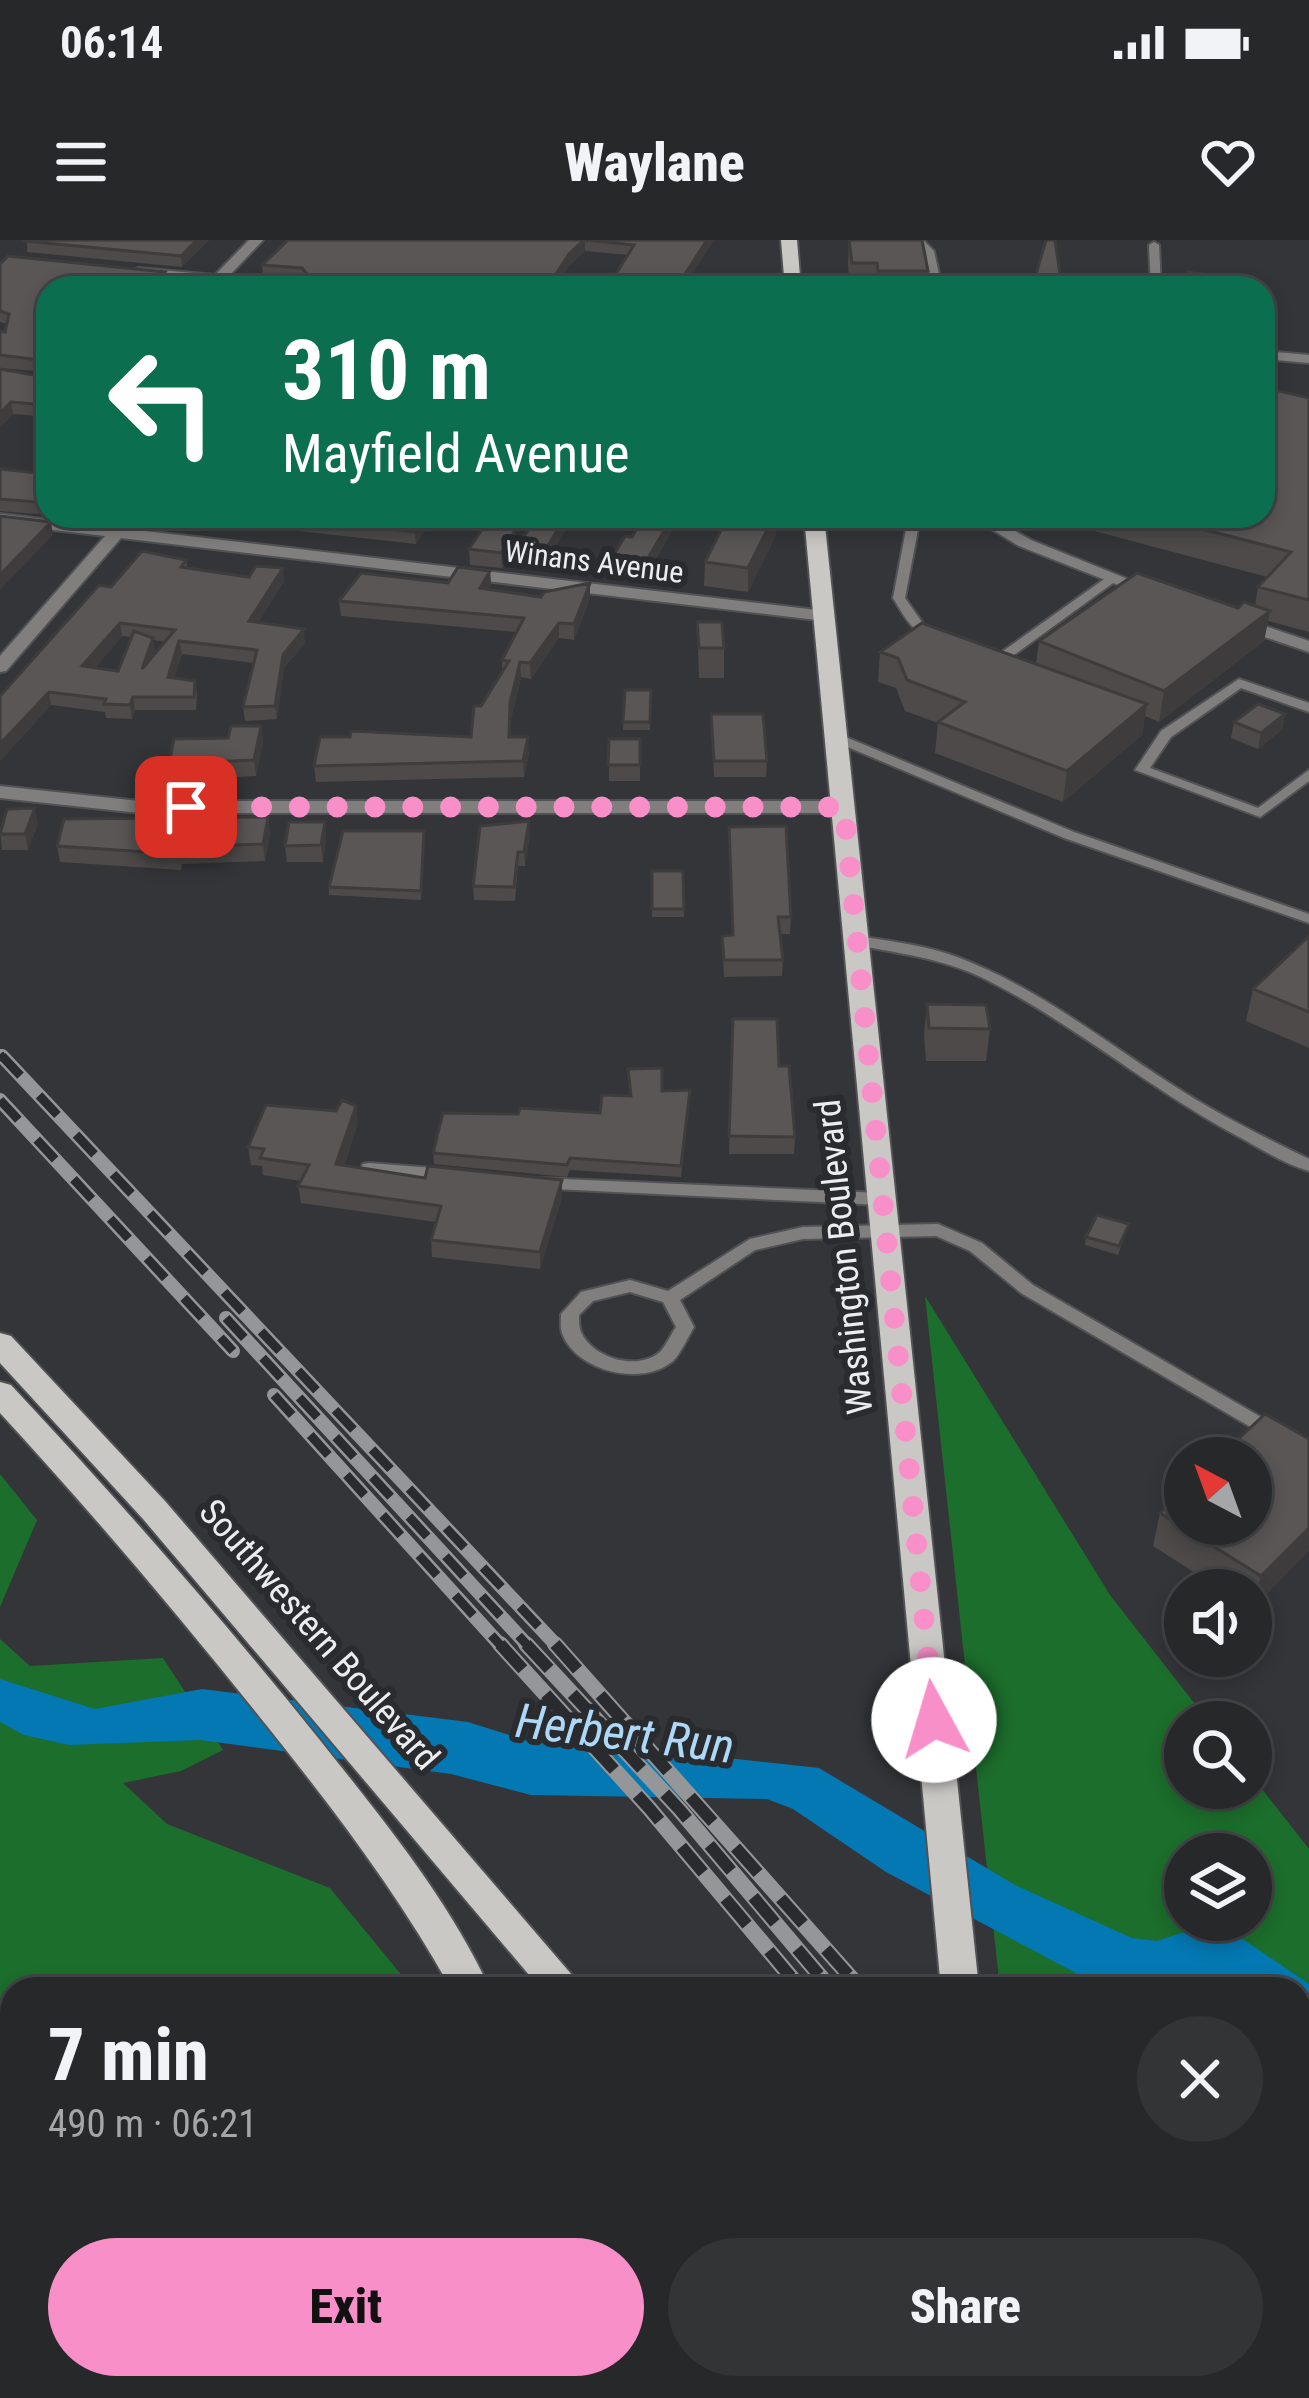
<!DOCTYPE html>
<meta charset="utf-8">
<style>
:root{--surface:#27282a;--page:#333436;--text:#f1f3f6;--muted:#a4a6a8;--line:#434447;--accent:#f98fc9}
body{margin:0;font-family:"Roboto Condensed",sans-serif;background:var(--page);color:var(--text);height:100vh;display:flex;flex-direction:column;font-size:45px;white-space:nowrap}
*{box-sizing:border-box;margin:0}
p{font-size:39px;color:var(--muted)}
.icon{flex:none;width:66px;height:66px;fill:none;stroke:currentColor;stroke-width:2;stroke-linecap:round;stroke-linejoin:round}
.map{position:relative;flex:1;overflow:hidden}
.details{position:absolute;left:0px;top:1737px;width:1311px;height:423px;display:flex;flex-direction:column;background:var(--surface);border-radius:36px 36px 0 0;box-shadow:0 6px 18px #0003,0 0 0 3px var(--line)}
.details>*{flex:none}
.hud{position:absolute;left:36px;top:36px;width:1239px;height:252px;border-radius:36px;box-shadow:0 6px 18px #0003,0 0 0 3px var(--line);background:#0b6e4f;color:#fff;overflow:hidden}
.needle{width:78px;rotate:319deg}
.tools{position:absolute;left:1164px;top:1197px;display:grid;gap:24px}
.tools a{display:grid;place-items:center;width:108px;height:108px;border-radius:50%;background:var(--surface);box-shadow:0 6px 18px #0003,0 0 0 3px var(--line);font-size:60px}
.pin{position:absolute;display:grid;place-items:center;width:102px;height:102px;color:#fff;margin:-51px;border-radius:24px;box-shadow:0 6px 18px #0006}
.me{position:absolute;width:132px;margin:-66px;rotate:354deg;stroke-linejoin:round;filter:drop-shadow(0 0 9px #0008)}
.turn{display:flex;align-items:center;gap:42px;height:252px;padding:0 48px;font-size:54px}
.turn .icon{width:156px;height:156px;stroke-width:2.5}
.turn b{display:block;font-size:84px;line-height:102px}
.round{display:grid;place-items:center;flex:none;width:126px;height:126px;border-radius:63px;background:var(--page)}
.headline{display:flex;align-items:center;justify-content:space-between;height:204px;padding:0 48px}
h1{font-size:72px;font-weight:800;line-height:90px}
.primary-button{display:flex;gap:24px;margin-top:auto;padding:24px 48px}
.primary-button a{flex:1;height:138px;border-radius:72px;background:var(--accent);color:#111;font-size:48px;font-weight:800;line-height:138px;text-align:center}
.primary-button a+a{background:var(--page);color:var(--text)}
.status{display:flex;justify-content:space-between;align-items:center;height:84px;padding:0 60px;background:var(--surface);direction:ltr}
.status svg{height:33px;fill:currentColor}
header{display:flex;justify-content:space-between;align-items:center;height:156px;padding:0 48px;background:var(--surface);font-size:54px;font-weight:800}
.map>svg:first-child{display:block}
.forest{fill:#1c6e2c;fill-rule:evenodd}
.water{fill:#0478b2}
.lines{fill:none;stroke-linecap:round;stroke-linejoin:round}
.service-casing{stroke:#515255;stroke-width:4}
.minor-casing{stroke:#515255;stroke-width:4}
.tertiary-casing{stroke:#515255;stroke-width:4}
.primary-casing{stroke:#515255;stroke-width:4}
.service{fill:#807f7e;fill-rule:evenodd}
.minor{fill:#807f7e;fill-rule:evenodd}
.tertiary{fill:#807f7e;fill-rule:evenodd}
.primary{fill:#cac8c5;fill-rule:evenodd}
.rail-far2-casing{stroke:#959698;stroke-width:10}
.rail-far1-casing{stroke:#959698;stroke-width:14}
.rail-casing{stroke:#959698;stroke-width:16}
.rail-far2{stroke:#2a2b2e;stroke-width:8;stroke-dasharray:21;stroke-linecap:butt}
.rail-far1{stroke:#2a2b2e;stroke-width:9;stroke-dasharray:27;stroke-linecap:butt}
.rail{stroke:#2a2b2e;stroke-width:12;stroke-dasharray:34;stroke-linecap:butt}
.wall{fill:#4d4a49;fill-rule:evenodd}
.shaded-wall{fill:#3e3c3c}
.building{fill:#595655;stroke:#3e3c3c;stroke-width:3;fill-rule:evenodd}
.route{stroke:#f98fc9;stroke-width:21;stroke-dasharray:0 37.8}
.labels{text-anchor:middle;stroke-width:12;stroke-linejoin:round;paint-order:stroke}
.far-street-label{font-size:30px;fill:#ecedef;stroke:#2a2b2e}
.street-label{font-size:36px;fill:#ecedef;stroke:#2a2b2e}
.near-water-label{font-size:48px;font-style:italic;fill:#aed8f8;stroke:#2a2b2e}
</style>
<div class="status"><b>06:14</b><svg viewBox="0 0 49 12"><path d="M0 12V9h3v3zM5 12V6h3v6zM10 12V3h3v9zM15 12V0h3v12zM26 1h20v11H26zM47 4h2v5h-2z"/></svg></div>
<header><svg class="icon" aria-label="menu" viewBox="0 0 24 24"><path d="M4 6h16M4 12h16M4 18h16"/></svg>Waylane<svg class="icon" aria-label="heart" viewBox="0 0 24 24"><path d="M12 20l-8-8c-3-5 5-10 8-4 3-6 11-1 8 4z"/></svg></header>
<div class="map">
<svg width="1309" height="2158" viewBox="0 0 1309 2158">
<rect width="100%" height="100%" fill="#343538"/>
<!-- forest -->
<path class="forest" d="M925,1056L1110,1355L1209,1482H1185V1548H1251V1535L1309,1609V2158H1045L1044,2148H1299V1749H1000ZM1185,1614H1251V1680H1185Z
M0,1234L37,1280L0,1367Z
M0,1399L30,1426L163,1418L223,1510L181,1531L123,1543L167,1584L330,1648L413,1749H12V1784L0,1778Z"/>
<!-- water -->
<path class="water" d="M0,1439L95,1469L202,1449L468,1482L534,1503L570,1501L819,1528L1015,1645L1132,1698L1157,1701L1205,1685L1228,1689L1309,1744V1778H1299V1749H1106L886,1632L793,1569L767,1559L531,1555L451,1534L200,1500L69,1505L24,1495L0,1482Z"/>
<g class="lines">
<defs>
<path id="service" d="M912,0H923L934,11L942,48H932L924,12Z
M1154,2L1159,5L1161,48H1151L1149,5Z
M913,280L919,284L905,358L924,385L940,393V399C914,398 905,377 893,358L907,284Z
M1110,335L1120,338L1003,423V428L989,427V421Z
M1239,439L1309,463V472L1241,448L1171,497L1150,528L1258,568L1309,530V541L1260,577L1135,530L1161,491Z
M836,493L1074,592L1309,674V683L1064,598L831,500V494Z
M857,696C891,701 924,705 957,717C1035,746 1101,799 1171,844C1215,873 1262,896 1309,919V931C1286,924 1264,911 1243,899C1153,852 1075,784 985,739C940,717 899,714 852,704V698Z
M369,923L447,929L455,935L447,941L363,932L361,928L363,924Z
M540,938L882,953L891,959L882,965L534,948L532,944Z
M938,984L982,1003L1033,1045L1309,1205V1221L1021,1053L970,1011L936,996L803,999L755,1010L680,1060L694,1087C688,1097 681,1113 673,1121C643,1147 576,1132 562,1093C560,1087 561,1080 561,1074L581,1052L630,1040L668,1051L750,999L803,987ZM630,1052L663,1062L676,1087C671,1094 666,1106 660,1112C638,1131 595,1119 582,1094C579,1089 579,1081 579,1075L593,1061Z"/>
<path id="minor" d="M249,0H263L228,37L303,44L310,48L221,44L207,48L208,43L138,36L131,32L138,28L215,35Z
M1263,111L1309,115V123L1263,119Z
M0,274L112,287L122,276H139L128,289L825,371L833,376L825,381L121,298L6,431L0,432V416L105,296L0,284Z
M0,546L139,561H844L853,567L844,573H139L0,558Z"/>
<path id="tertiary" d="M970,276H989L1031,300L1160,352L1146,356L1019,306Z
M1235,376L1309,401V412L1229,385L1227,381Z"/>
<path id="primary" d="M781,0H797L801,48H785Z
M804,276H824L979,1749H941Z
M0,1093L11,1096L165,1261L584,1749H541L143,1279L0,1123Z
M0,1142L11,1145C118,1259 221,1377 319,1499C381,1577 448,1658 490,1749H451C399,1655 334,1570 267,1486C182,1379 93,1274 0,1173Z
M614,2148H658L662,2158H618Z
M844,2148H891L895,2158H848Z
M976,2148H1020L1021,2158H977Z"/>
</defs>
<!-- service casing -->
<use href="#service" class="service-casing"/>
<!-- minor casing -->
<use href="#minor" class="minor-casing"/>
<!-- tertiary casing -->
<use href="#tertiary" class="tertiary-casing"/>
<!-- primary casing -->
<use href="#primary" class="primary-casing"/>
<!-- service -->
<use href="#service" class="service"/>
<!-- minor -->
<use href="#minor" class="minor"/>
<!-- tertiary -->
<use href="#tertiary" class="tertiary"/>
<!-- primary -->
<use href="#primary" class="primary"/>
<defs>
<path id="rail-far2" d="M0,814L4,819"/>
<path id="rail-far1" d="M2,816L558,1407
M0,860L233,1111
M226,1078L529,1407
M274,1155L502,1407"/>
<path id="rail" d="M500,1404L649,1568L801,1749
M526,1404L679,1569L831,1749
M555,1404L861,1749
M1119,2148L1127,2158
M1150,2148L1158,2158
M1180,2148L1188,2158"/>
</defs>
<!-- rail-far2 casing -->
<use href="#rail-far2" class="rail-far2-casing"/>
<!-- rail-far1 casing -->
<use href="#rail-far1" class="rail-far1-casing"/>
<!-- rail casing -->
<use href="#rail" class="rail-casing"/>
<!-- rail-far2 -->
<use href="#rail-far2" class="rail-far2"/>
<!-- rail-far1 -->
<use href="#rail-far1" class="rail-far1"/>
<!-- rail -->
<use href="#rail" class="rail"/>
</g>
<!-- wall -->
<path class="wall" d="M27,0H209L182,27L27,12Z
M288,0H714L628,15L585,11L570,25L304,40L263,36L262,25Z
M849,0L928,31L927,48H850L848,26Z
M0,24L166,40L48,48V177L13,174L0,187V129L45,137L47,132L0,128V91L5,92L7,84L0,82Z
M1309,158V392L1268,381L1264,401L1159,482L1145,476L1142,495L1063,562L935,513L938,483L905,471L896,448L878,442L880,412L1036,424L1039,401L1255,366L1258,347L1267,337L1083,288L1084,276H1263Z
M0,229L48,234V275L0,271Z
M180,276H241L235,283Z
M537,276H574L544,325L517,321L516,309Z
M643,276H677L676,285L645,337L612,333V318L632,297Z
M297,279L432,281L416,304L298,291Z
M776,295L748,352L704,346L705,322Z
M517,304L502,328L470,325L469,309Z
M186,320L187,327L284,341L258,383L305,403L284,428L277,479L245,481L243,467L254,423L182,414L174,438L195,441L197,454L196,470H135L132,479L106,478L105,472L51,465L0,521V456L111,347ZM122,396L132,397L118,431L95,428ZM153,400L165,402L153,416L155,412Z
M490,331L491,346L489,349L541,357L590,358L574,400L559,398L531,439L521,437L511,479L510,497L529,513L524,537L316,542L314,526L471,497L481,466L502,432V420L516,392L341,376L339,361L448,343Z
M697,382L724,408V438H699Z
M625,450H651L650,490H623Z
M711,474L767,521L766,537H714Z
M1285,474L1282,490L1258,509L1231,498L1234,482Z
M261,486L263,502L256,536L172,541L169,524L228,498Z
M609,499H640V541H609Z
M268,577L270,594L265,621L182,624L181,630L60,622L57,606Z
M325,582L326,598L323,622H287L285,606Z
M38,584L28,610H2L0,590Z
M729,587L791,677L790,694H780L783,720L782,736L724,737L722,696H732Z
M424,591L421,660L329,655V647Z
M530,594L525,626H518L515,661L474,660L473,646Z
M652,631H683L684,677H652Z
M1309,696V808L1246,781L1253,749Z
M927,764L990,789L986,821H926L924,796Z
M733,779L779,826L795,897L794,914H729Z
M628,829L662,851L690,850L681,937L570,930L567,937L434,924L433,913L518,874L600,873L630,856Z
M358,883L344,926L425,938L562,940V957L540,1029L432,1017L431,1000L436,982L301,963L298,946L301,941L263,935L262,926L251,925L248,907Z
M1129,984L1118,1015L1085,1005L1086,997Z
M1309,1199L1252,1369L1251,1350H1222L1153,1306L1160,1273Z"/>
<!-- shaded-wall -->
<path class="shaded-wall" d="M197,0H209L182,27L181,16Z
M585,0V11L570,25L555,48H547L569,14Z
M707,0H714L683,48H676Z
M11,162L13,174L0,187V173Z
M426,276H431L432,281L416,304L415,292Z
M566,276H574L544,325V312Z
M673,276H676V285L645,337V323Z
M774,276H777L776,295L748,352V328Z
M51,282L53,295L0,350V335Z
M516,289L517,304L502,328L501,313Z
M283,328L284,341L251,395L249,381Z
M490,331L491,346L481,363L480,348Z
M590,343V358L574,400V384Z
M1270,371L1264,401L1159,482L1164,451Z
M120,383L122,396L85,440L82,426Z
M559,383V398L531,439L530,423Z
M304,389L305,403L284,428L277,479L275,466L283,415Z
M153,398L155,412L144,443L142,429Z
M179,401L182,414L170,451L168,437Z
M520,422L521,437L511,479L510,513V463Z
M49,452L51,465L0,521V504Z
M133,457L135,470L132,479L130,465Z
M1147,464L1142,495L1063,562L1067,531Z
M1285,474L1282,490L1258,509L1261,493Z
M261,486L263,502L256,536L254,520Z
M528,497L529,513L524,537L523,521Z
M35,568L38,584L28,610L25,594Z
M268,577L270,594L265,621L263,604Z
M529,581L530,594L525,626L524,612Z
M325,582L326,598L323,622L321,605Z
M356,866L358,883L338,942L336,924Z
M562,940V957L540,1029V1012Z
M1309,1288V1311L1252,1369L1261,1336Z
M12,1926V1954L0,1978V1950Z"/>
<!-- building -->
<path class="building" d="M27,0H197L181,16L25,1Z
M288,0H584L569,14L547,48H240L249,39L312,40L302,28L262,25Z
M586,0H707L676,48H607L634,5Z
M849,0H922L928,31H878L877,23H852Z
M1046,0H1055L1062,48H1032Z
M8,16L165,32L159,39L234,48H48V121L0,115V91L5,92L9,74L0,71V24Z
M1188,32L1252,41V48H1184Z
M48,127V165L11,162L0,173V129L45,137Z
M1263,147L1309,158V360L1258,347L1291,312L1152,276H1263Z
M0,229L48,234V263L0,259Z
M0,276L51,282L0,335Z
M298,276H426L415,292L297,279Z
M537,276H566L544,312L516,309Z
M643,276H673L645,323L612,318L625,296L632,297Z
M728,276H774L748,328L705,322Z
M485,285L516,289L501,313L469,309Z
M142,311L186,320L181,327L249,337L256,326L283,328L249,381L304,389L283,415L275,466L243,467L257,410L179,401L168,437L195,441L194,457H133L130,465L104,464L106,459L49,452L0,504V456L99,345L111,347ZM120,383L175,390L142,429L153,398L134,391L118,431L82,426Z
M458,327L490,331L480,348L541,357L544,352L590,343L574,384L559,383L530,423L520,422L510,463L509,497H528L523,521L314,526L320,497H350L351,491L471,497L474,466H481L509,421L502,420L524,378L339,361L361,333L448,343Z
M1137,333L1238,368L1244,362L1270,371L1164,451L1039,401Z
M697,382H722L724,408H699Z
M922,383L1147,464L1067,531L938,482L965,462L907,440L898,418L880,412Z
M625,450H651L650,482H623Z
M1258,464L1285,474L1261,493L1234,482Z
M711,474H763L767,521H714Z
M231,486H261L254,520L169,524L174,499L228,498Z
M609,499H640V525H608Z
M35,568L25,594H0L7,569Z
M268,577L263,604L179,607L178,614L57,606L64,579Z
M529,581L524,612H518L514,647L473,646L480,586Z
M289,582H325L321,605L285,606Z
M786,586L791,677H778L783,720H724L722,696L733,695L729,587Z
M343,591H424L421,651L329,647Z
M652,631H683L684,669H652Z
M1309,696V772L1253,749Z
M927,764L986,765L990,789L929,788Z
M733,779H777L779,826H789L795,897L729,896Z
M662,828V851L690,850L681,926L570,918L567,925L433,913L443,873L518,874L520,868L600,873L602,855L631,856L628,829Z
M342,860L356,866L336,924L425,938L428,926L562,940L540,1012L431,1000L441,966L298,946L309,925L260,918L264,909L248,907L266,865L336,871Z
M1097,975L1129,984L1119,1006L1086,997Z
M1265,1174L1309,1199V1288L1261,1336L1160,1273L1185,1249V1284H1251V1218H1218Z
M0,1921L12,1924L0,1950Z
M239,2148H315L319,2158H243Z"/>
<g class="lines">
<!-- route -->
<path class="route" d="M186,567H844L934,1480"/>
</g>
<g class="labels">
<!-- far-street labels -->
<g class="far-street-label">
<text transform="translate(594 322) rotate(7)" y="10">Winans Avenue</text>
</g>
<!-- street labels -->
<g class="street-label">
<text transform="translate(843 1017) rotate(-96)" y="13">Washington Boulevard</text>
<text transform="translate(320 1394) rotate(49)" y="13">Southwestern Boulevard</text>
</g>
<!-- near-water labels -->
<g class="near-water-label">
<text transform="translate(625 1493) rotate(7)" y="17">Herbert Run</text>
</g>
</g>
</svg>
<div class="tools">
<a><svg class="needle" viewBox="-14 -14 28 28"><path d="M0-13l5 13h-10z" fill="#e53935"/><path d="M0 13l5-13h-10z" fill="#a4a6a8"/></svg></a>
<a><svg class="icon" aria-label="sound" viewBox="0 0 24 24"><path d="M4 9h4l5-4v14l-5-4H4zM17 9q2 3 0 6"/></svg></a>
<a><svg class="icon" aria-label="search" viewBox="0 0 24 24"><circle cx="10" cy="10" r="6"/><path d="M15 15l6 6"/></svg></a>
<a><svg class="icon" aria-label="layers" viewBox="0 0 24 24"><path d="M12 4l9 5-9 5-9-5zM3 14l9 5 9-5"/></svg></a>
</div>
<div class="pin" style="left:186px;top:567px;background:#d93025"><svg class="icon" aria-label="arrive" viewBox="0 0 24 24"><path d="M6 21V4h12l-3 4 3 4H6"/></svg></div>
<svg class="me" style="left:934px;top:1480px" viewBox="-20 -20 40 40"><circle r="19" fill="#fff"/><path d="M0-13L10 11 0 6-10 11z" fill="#f98fc9"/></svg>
<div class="hud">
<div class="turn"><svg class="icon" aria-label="left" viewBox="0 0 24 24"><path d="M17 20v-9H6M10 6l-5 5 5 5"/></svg><div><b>310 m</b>Mayfield Avenue</div></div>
</div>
<section class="details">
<div class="headline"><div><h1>7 min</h1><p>490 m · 06:21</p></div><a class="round"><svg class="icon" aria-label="close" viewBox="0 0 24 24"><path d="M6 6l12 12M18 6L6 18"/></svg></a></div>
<div class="primary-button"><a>Exit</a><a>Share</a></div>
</section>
</div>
